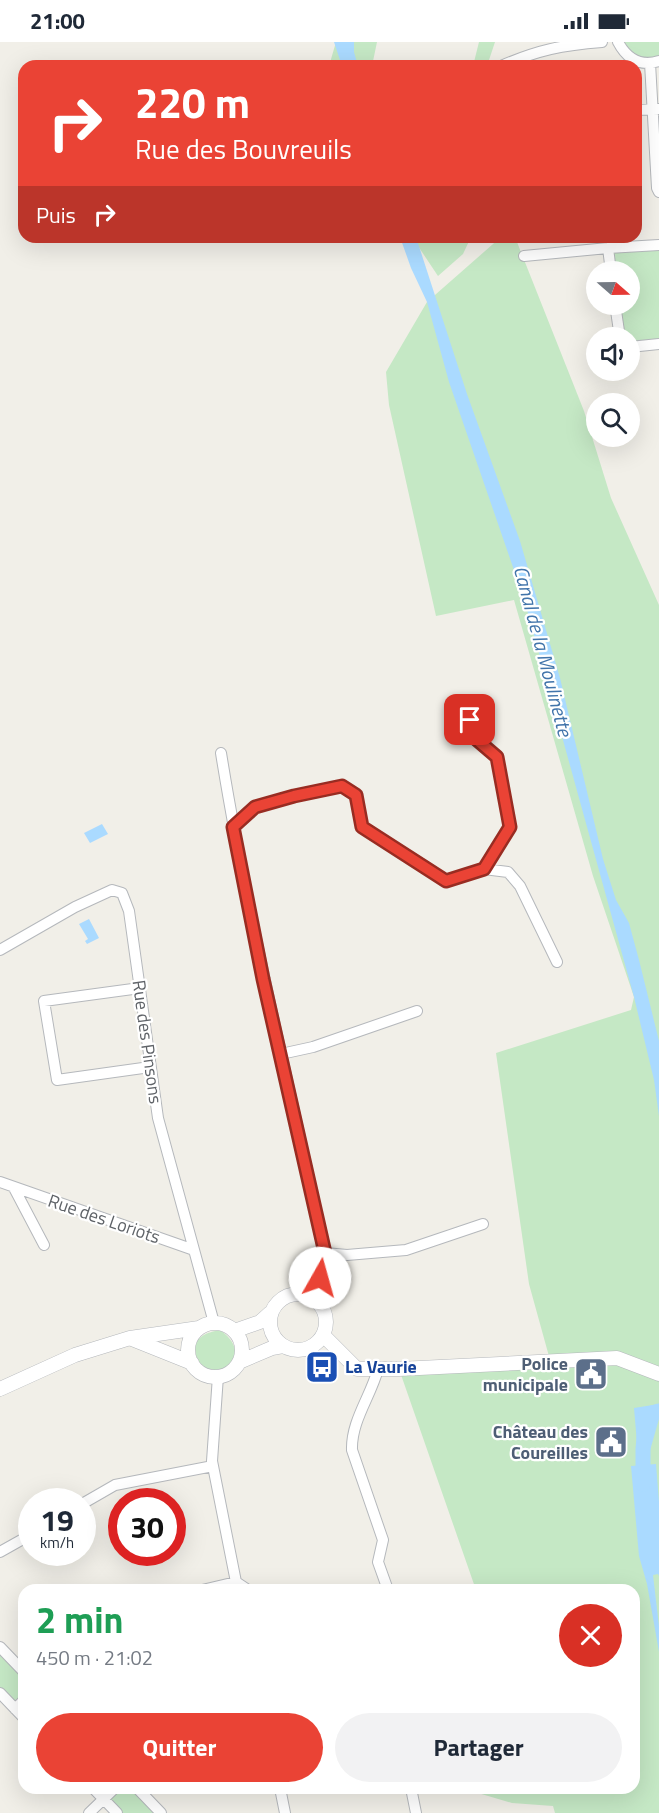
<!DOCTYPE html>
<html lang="fr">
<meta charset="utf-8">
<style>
:root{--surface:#fff;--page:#f2f2f3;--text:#1f2937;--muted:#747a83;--accent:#ea4335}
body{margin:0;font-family:"Titillium Web",sans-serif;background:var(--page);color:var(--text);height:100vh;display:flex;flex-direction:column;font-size:22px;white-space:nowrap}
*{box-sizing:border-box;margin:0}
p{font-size:20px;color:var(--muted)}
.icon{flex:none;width:33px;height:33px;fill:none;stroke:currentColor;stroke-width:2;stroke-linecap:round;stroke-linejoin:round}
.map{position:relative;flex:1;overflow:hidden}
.side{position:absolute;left:18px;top:1542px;width:622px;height:210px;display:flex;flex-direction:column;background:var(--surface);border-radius:18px;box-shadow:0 6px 24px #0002}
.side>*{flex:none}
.hud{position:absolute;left:18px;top:18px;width:624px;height:183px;border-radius:18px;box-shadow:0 6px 24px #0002;background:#ea4335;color:#fff;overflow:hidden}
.needle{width:39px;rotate:110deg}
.controls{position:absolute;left:586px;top:219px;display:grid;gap:12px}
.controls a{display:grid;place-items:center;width:54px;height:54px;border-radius:50%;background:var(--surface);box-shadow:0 6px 24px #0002;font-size:30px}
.speed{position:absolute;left:18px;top:1446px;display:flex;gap:12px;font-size:30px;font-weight:700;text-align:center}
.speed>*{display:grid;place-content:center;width:78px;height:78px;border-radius:50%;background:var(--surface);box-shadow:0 6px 24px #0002;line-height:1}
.speed small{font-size:15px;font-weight:400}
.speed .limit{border:9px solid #d22;background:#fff;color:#111}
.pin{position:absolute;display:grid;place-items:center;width:51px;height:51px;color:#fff;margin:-26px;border-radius:12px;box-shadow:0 3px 9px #0006}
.me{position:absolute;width:66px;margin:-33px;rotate:7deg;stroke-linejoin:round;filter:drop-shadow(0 0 4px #0008)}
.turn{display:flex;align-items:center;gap:21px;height:126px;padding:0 18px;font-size:27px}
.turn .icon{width:78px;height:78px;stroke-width:2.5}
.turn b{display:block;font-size:42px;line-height:51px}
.then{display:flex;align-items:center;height:57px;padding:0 18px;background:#0003;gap:12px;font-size:22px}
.round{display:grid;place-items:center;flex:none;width:63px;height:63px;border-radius:32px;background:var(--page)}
.head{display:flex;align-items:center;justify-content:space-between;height:102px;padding:0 18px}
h1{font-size:36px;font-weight:700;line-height:45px;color:#1e9e55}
.cta{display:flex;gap:12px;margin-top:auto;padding:12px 18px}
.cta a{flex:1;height:69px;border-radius:36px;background:var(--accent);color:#fff;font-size:24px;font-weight:700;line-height:69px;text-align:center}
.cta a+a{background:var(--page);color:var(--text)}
.status{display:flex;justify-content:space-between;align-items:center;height:42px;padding:0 30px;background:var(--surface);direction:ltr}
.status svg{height:16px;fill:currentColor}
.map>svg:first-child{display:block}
.green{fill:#c5e8c5}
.water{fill:#aadaff}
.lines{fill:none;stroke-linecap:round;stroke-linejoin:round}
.canal{stroke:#aadaff;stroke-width:15}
.minor-casing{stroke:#b5b8bc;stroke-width:12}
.tertiary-casing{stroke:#b5b8bc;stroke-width:15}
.minor{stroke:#fff;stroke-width:10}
.tertiary{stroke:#fff;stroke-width:14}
.route-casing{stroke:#982c22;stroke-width:15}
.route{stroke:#ea4335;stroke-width:10}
.labels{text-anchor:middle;stroke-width:4.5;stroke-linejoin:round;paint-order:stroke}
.street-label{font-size:18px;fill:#5f6368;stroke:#fff}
.service-label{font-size:18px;font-weight:bold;fill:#4e5e75;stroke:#fff;text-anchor:end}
.transit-label{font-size:18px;font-weight:bold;fill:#164399;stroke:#fff;text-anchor:start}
.water-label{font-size:20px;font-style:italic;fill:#4174aa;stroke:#fff}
</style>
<div class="status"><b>21:00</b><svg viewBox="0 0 49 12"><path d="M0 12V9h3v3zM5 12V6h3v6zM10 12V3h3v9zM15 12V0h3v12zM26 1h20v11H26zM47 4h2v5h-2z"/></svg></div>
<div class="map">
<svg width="659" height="1771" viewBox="0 0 659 1771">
<rect width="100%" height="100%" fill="#f1efe8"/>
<!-- green -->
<path class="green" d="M336,0H377L372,24H329Z
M479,0H495L487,24H473Z
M618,0H659V19L644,21Z
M412,195H471L463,212L438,234Z
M501,195H515L584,369L611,456L659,563V1771H555L553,1764L512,1761L478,1751L477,1746H634V1548H476L399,1327L550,1318L529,1242L496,1011L631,968L634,955L593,834L514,558L436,574L389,363L386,330L427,260Z
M659,203V302L630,305V296L620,295L615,263L630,262V230L611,229L608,206Z
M220,1288C262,1318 204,1347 196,1314C196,1312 195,1307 195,1305C197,1293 210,1290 220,1288Z
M0,1605L24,1630V1676L0,1651Z
M93,1746H137L161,1771H117Z"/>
<!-- water -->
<path class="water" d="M334,0H354V10L358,24H342Z
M400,195H416L467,352L520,499L560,636L603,817L616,858L629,881L639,918L659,999V1074L654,1038L634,955L524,557L449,340L427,260L411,226Z
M102,782L108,792L90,801L84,791Z
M89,877L99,896L87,902L85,899L88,897L79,882Z
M659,1362V1377L649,1412L638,1413L634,1366Z
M656,1422L659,1460V1534L658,1532L653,1533L659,1584V1610L647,1542L639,1514L631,1424Z"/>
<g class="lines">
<!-- canal -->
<path class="canal" d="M643,1442V1407L646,1373L659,1369"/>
<defs>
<path id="minor" d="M618,0C627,17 640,25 659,19
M650,21L657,146L659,150
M501,24C538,8 562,3 602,0
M636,68L659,67
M608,206L611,230
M524,214L608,206L659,203
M615,262L620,296
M630,305L659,302
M470,678L476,697L497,715L510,785L484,827
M221,711C248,879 290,1044 325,1211L320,1236L310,1254
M233,785L255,765L294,754L342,744L356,753L362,785L428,826L446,839L484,827L508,830L520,844L557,920
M0,908L75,865L112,848L122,851L129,869L158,1076L214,1281
M140,946L44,959L57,1038L150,1025
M281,1012L313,1005L417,969
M0,1140L194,1208
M14,1146L44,1203
M325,1211L347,1213L406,1208L483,1182
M378,1327C371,1354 351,1379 352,1408L383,1498L378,1520L388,1548
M218,1334L212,1419L236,1540L248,1548
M82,1462L115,1443L213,1424
M0,1510L32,1492
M202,1548L236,1540
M0,1605L24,1630
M0,1651L24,1676
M15,1667L24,1658
M93,1746L117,1771
M137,1746L161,1771
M280,1746L285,1771
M411,1746L416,1771
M89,1771L115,1746"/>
<path id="tertiary" d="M270 1280a28 28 0 1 1 56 0a28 28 0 1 1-56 0Z
M188 1308a27 27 0 1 1 54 0a27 27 0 1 1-54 0Z
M234,1289L260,1280L270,1271
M323,1293L357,1327H399L617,1316L659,1332
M132,1297L192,1321
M239,1320L272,1306L283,1304
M0,1347L75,1313L130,1296L199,1286"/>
</defs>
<!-- minor casing -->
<use href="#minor" class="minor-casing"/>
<!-- tertiary casing -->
<use href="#tertiary" class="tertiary-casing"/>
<!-- minor -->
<use href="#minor" class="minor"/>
<!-- tertiary -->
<use href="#tertiary" class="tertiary"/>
</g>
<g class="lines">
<defs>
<path id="route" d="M320,1236L325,1211L263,937L233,785L255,765L294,754L342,744L356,753L362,785L446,839L484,827L510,785L497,715L476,697L470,678"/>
</defs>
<!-- route casing -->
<use href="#route" class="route-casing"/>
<!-- route -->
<use href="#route" class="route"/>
</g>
<!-- icons -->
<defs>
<symbol id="bus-square" viewBox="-11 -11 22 22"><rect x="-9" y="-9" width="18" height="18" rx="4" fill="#1a4fb4" stroke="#fff"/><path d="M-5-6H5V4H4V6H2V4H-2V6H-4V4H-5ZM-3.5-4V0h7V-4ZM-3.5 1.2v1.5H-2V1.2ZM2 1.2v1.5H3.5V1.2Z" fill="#fff"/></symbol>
<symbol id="civic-square" viewBox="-11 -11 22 22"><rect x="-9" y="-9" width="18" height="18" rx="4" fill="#5c6f8a" stroke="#fff"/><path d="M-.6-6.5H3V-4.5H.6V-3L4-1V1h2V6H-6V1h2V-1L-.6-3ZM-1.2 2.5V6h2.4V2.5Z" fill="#fff"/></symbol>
</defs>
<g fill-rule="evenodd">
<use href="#bus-square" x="303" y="1306" width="38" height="38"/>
<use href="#civic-square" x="572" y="1313" width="38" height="38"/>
<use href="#civic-square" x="592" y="1381" width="38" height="38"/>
</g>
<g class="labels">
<!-- street labels -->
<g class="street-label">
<text transform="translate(147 1000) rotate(82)" y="6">Rue des Pinsons</text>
<text transform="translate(104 1177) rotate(19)" y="6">Rue des Loriots</text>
</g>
<!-- service labels -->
<g class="service-label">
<text x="568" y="1328">Police<tspan x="568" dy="21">municipale</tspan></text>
<text x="588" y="1396">Château des<tspan x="588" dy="21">Coureilles</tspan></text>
</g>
<!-- transit labels -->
<g class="transit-label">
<text x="345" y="1331">La Vaurie</text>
</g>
<!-- water labels -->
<g class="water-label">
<text transform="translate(543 609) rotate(75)" y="7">Canal de la Moulinette</text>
</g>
</g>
</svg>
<div class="controls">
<a><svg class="needle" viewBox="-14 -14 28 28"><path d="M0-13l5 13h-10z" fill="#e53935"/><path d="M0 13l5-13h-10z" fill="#747a83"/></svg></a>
<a><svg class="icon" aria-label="sound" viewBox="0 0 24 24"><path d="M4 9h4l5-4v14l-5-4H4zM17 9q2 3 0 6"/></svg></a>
<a><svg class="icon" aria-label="search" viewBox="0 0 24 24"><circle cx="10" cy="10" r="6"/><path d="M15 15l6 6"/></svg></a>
</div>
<div class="speed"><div>19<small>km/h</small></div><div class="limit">30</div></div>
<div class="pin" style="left:470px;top:678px;background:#d93025"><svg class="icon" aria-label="arrive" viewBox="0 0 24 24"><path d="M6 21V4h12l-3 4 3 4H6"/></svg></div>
<svg class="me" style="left:320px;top:1236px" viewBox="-20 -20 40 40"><circle r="19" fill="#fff"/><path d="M0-13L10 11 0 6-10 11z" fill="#ea4335"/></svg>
<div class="hud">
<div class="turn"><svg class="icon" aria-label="right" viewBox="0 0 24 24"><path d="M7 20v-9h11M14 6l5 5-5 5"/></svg><div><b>220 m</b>Rue des Bouvreuils</div></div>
<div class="then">Puis<svg class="icon" aria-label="right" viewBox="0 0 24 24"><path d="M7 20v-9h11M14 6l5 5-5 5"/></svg></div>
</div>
<section class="side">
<div class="head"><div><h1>2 min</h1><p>450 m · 21:02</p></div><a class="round" style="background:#d93025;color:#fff"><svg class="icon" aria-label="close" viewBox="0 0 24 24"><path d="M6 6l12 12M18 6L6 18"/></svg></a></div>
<div class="cta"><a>Quitter</a><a>Partager</a></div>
</section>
</div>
